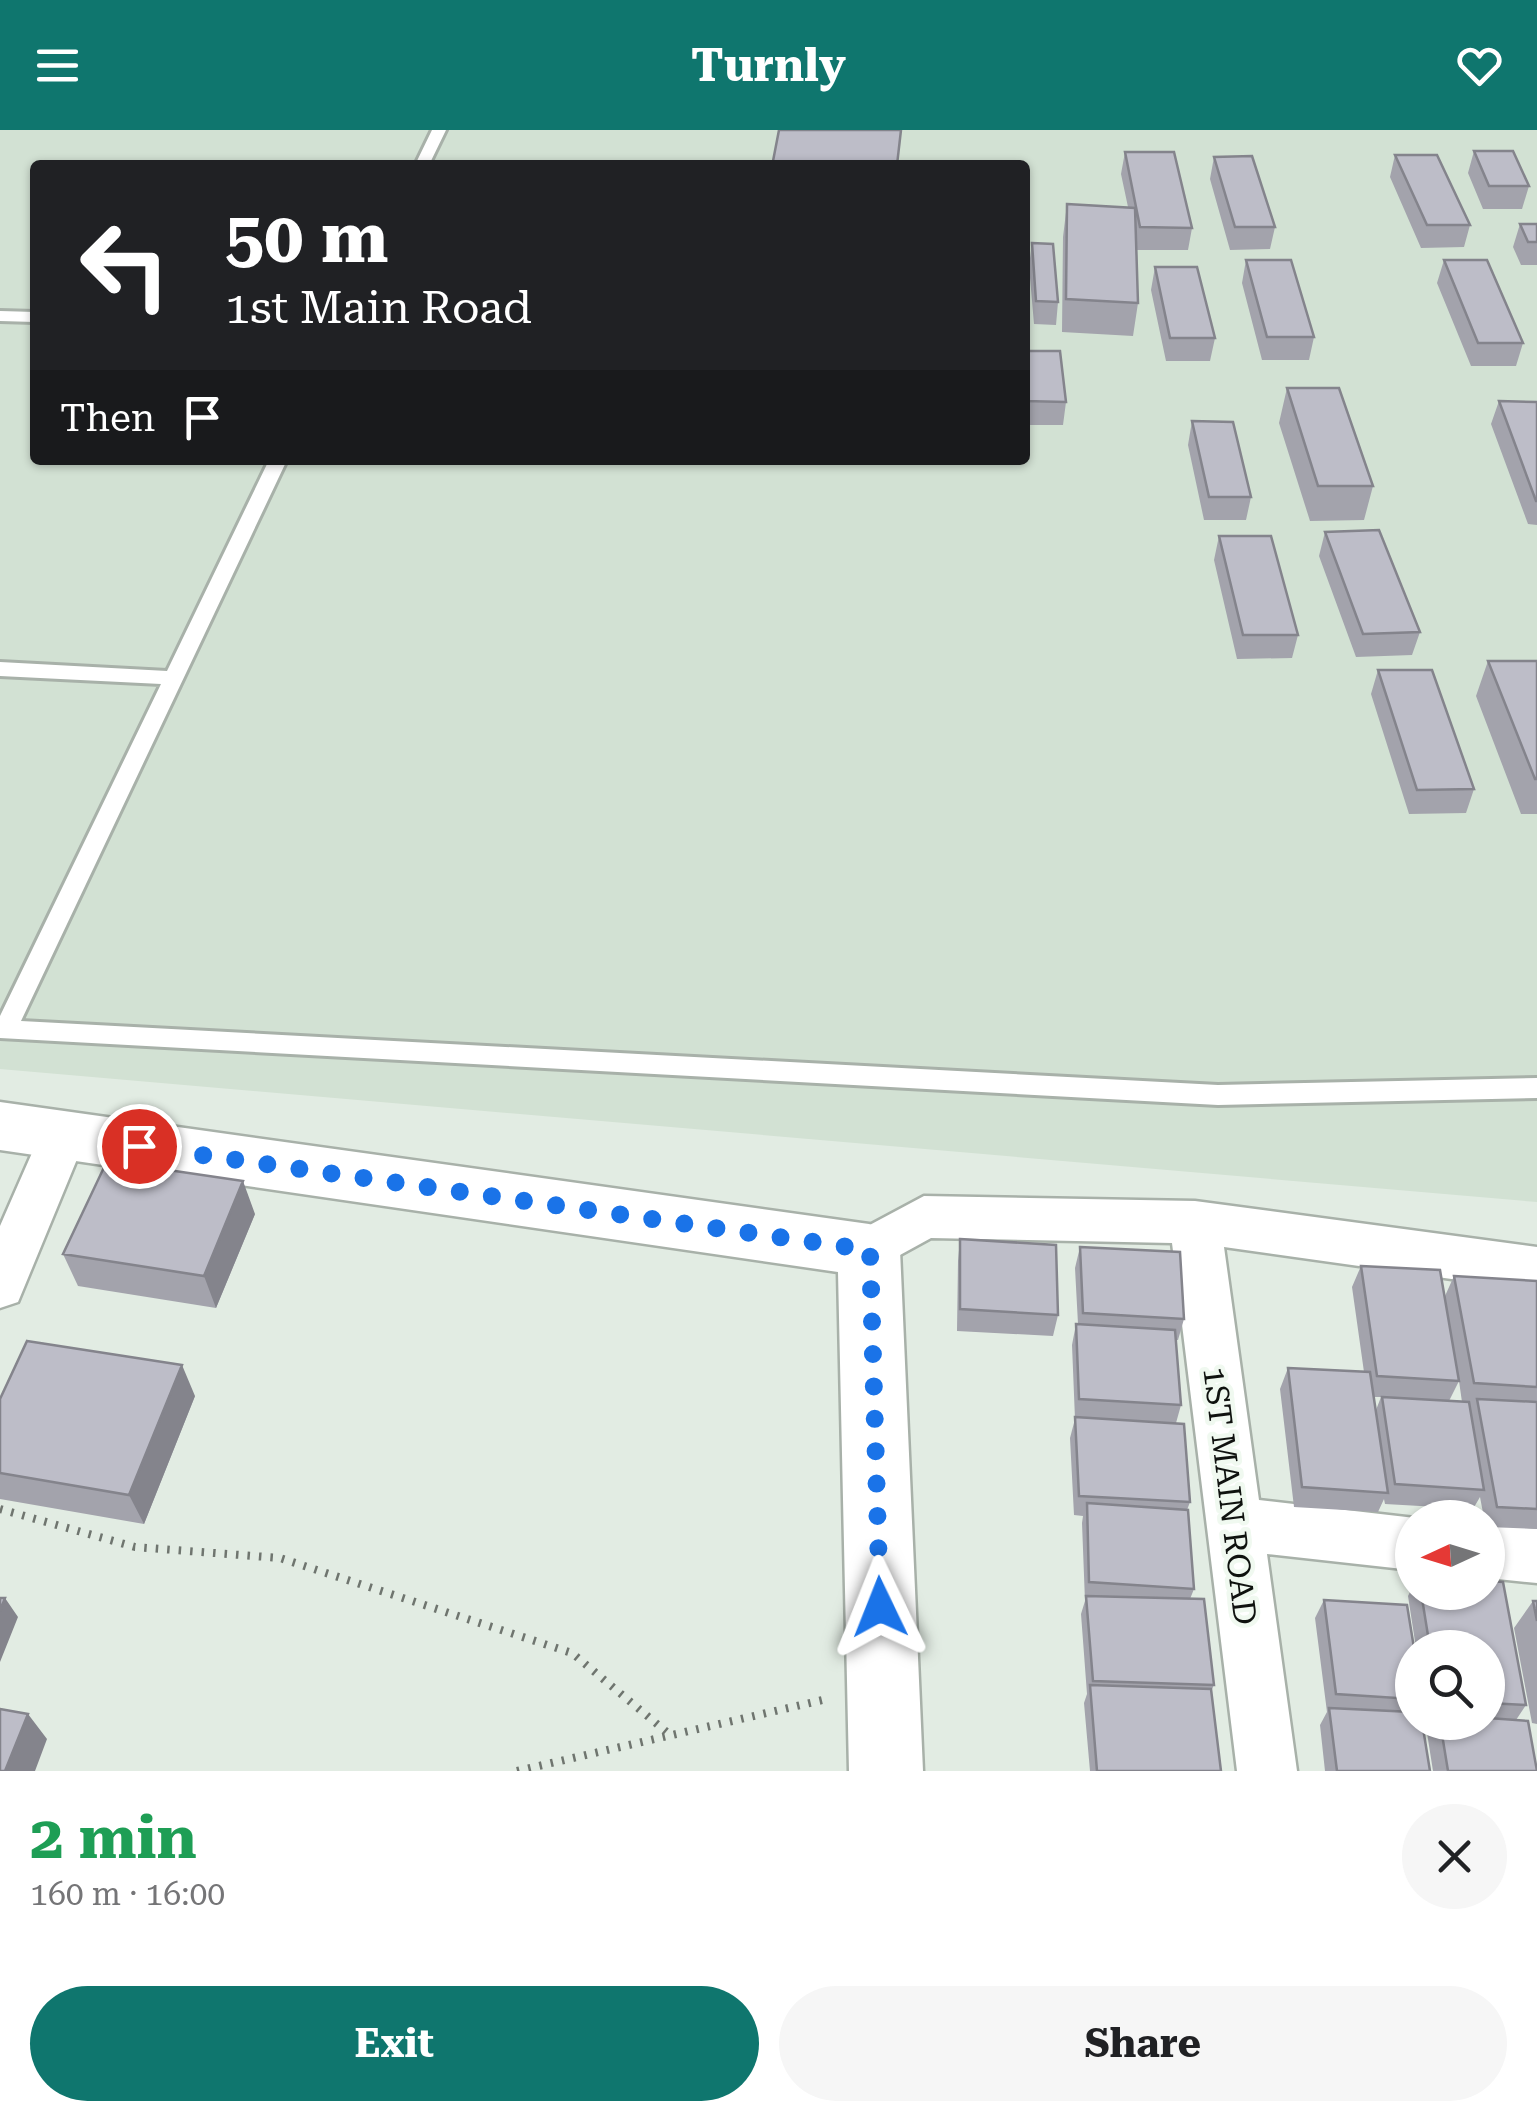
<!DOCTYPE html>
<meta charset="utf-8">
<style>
:root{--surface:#fff;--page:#f6f6f6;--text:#202124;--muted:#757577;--accent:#0f766e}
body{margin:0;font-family:"Roboto Serif",serif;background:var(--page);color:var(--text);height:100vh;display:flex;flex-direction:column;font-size:38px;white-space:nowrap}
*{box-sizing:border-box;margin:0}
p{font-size:32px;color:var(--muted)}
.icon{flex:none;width:55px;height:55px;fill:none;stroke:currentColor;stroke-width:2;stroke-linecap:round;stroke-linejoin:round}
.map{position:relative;height:1641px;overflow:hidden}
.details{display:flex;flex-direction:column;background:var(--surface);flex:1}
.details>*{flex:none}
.guide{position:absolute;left:30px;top:30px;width:1000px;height:305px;border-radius:10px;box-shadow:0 2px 8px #0004;background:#202124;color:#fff;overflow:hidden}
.needle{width:65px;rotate:266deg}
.fabs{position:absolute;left:1395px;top:1370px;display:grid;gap:20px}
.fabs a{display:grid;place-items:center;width:110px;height:110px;border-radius:50%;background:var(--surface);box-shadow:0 2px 8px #0004;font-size:50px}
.pin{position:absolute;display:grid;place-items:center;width:85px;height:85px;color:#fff;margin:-42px;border:5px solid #fff;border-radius:50%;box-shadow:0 2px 10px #0007}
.me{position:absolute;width:110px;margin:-55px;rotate:358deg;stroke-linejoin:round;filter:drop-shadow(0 0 8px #0008)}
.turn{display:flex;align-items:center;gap:35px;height:210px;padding:0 30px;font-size:45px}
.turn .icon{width:130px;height:130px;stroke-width:2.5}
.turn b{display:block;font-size:70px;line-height:85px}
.then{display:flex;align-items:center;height:95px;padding:0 30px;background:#0003;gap:20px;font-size:38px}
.round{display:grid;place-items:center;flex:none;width:105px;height:105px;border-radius:52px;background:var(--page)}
.headline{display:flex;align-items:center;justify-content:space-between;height:170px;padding:0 30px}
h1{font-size:60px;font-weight:700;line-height:75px;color:#1e9e55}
.action{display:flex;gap:20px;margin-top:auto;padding:20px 30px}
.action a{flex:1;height:115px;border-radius:60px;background:var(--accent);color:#fff;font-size:40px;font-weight:700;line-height:115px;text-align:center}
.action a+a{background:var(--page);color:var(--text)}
header{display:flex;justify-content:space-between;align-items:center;height:130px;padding:0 30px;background:var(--accent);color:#fff;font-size:45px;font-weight:700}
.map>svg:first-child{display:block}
.built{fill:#d2e1d3;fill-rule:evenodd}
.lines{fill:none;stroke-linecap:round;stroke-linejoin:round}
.service-casing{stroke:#a8b1a9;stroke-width:6}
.minor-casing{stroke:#a8b1a9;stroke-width:5}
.tertiary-casing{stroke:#a8b1a9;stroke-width:5}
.path{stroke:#6f756f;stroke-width:8;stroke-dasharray:2.5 9;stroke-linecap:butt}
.service{fill:#fff;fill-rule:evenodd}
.minor{fill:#fff;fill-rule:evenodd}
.tertiary{fill:#fff;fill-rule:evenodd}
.wall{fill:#a3a3ac;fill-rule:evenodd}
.shaded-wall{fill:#84848c}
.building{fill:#bdbdc8;stroke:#84848c;stroke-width:2.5}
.route{stroke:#1a73e8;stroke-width:18;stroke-dasharray:0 32.4}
.labels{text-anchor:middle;stroke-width:9;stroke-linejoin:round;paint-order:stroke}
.near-street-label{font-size:32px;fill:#0f120f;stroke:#f0f9f0}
</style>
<header><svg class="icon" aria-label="menu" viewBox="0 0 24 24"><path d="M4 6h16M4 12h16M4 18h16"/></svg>Turnly<svg class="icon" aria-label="heart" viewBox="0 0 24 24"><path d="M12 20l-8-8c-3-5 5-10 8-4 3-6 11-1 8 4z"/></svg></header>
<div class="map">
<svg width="1537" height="1641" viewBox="0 0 1537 1641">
<rect width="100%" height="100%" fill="#e2ece3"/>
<!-- built -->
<path class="built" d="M0,0H1537V1072L0,939ZM35,35H1025V330H35Z"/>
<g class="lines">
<defs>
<path id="service" d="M432,0H446L429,35H415Z
M0,181L35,182V192L0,191Z
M269,330H287L21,891L1218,955L1537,948V968L1218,975L0,908V886L161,554L0,546V532L167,541Z"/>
<path id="minor" d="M63,985L80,991L87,1005L18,1172L0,1178V1096L46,991Z
M924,1066L1195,1071L1537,1117V1161L1224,1117L1259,1370L1415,1388L1412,1440L1267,1424L1297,1641H1237L1172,1113L931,1108L869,1142L851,1135L844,1120L851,1105Z
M1488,1394L1537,1399V1453L1488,1448Z"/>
<path id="tertiary" d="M0,972L869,1094L891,1101L900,1120L923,1641H849L838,1142L0,1020Z"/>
</defs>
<!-- service casing -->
<use href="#service" class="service-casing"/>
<!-- minor casing -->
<use href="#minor" class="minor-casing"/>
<!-- tertiary casing -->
<use href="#tertiary" class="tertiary-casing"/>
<!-- path -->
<path class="path" d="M0,1379L135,1417L280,1428L572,1523L669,1604
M517,1641L827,1569"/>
<!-- service -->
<use href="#service" class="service"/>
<!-- minor -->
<use href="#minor" class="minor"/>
<!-- tertiary -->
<use href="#tertiary" class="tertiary"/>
</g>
<!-- wall -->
<path class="wall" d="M1474,21L1529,56L1522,79H1483L1468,43Z
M1125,22L1192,98L1188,120H1137L1138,173L1133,206L1062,202L1063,107L1067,74L1128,77L1121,44Z
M1395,25L1470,95L1464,117L1421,118L1390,47Z
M1214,27L1275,97L1270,119L1230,120L1210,49Z
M773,31L899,35H773Z
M1520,94H1537V135H1521L1513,117Z
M1032,113L1058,172L1056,195L1034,194L1029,136Z
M1246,130L1314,207L1309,230H1262L1242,153Z
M1444,130L1523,213L1516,236H1471L1437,153Z
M1155,137L1215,208L1210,231H1166L1151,160Z
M1025,221L1066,272L1063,295H1025Z
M1287,258L1373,356L1364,390L1310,391L1279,293Z
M1499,271L1537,272V395L1528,394L1491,294Z
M1192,291L1251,367L1246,390H1204L1188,315Z
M1325,402L1420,502L1412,525L1356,527L1319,426Z
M1219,406L1298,505L1292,528L1237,529L1214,430Z
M1488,531H1537V684H1521L1476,566Z
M1378,540L1474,659L1466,683L1409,684L1371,564Z
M255,1084L216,1178L78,1156L63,1124Z
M960,1109L1058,1185L1053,1206L957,1201L958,1131Z
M1080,1117L1184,1189L1178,1210H1176L1181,1275L1176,1293L1190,1372L1187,1380L1194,1459L1190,1469L1214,1555L1211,1561L1221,1641H1090L1084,1573L1087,1564L1081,1484L1085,1471L1082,1393L1083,1386L1074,1385L1070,1308L1075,1289L1072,1215L1076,1194H1078L1075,1138Z
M1361,1136L1445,1166L1454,1146L1537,1151V1399L1488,1397V1388H1484L1480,1367L1473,1379L1385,1374L1384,1369L1378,1382L1294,1377L1280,1259L1288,1238L1364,1242L1352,1157ZM1459,1251L1462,1272L1449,1271ZM1374,1267H1381L1376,1280Z
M195,1266L144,1394L0,1369V1269Z
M1412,1458V1462H1488L1526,1575L1516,1590L1537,1641H1433L1427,1603L1434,1592H1488V1518H1416L1408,1466Z
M1324,1470L1412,1518V1592L1430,1641H1325L1320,1595L1327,1582L1315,1488Z
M1533,1471H1537V1594L1532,1593L1514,1498Z"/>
<!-- shaded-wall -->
<path class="shaded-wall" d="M243,1051L255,1084L216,1178L204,1146Z
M182,1235L195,1266L144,1394L129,1365Z
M5,1468L18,1487L0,1532V1481Z
M28,1584L47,1609L35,1641H5Z"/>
<!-- building -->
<path class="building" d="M779,0H901L897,35L773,31Z
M1474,21H1513L1529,56H1489Z
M1125,22H1174L1192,98L1140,97Z
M1395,25H1437L1470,95H1427Z
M1252,26L1275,97H1235L1214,27Z
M1067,74L1135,78L1138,173L1066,169Z
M1520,94H1537V112H1528Z
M1032,113L1053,114L1058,172L1036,171Z
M1246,130H1291L1314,207H1267Z
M1444,130H1487L1523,213H1478Z
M1155,137H1197L1215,208H1170Z
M1025,221H1060L1066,272L1025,271Z
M1287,258H1339L1373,356H1318Z
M1499,271L1537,272V371H1536Z
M1192,291L1233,292L1251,367H1209Z
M1379,400L1420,502L1363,504L1325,402Z
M1219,406H1271L1298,505H1243Z
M1488,531H1537V649H1535Z
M1378,540H1432L1474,659L1417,660Z
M107,1031L243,1051L204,1146L63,1124Z
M960,1109L1056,1115L1058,1185L960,1179Z
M1080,1117L1180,1122L1184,1189L1083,1183Z
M1361,1136L1440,1140L1459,1251L1377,1246Z
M1454,1146L1537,1151V1257L1474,1253Z
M1076,1194L1175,1200L1181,1275L1079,1269Z
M27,1211L182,1235L129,1365L0,1343V1269Z
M1288,1238L1370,1242L1388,1363L1302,1357Z
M1382,1267L1469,1272L1484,1360L1395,1354Z
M1477,1269L1537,1272V1379L1497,1377Z
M1075,1287L1184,1294L1190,1372L1079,1366Z
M1087,1373L1188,1380L1194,1459L1089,1452Z
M1488,1451L1503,1452L1526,1575L1488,1573V1518H1430L1421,1462H1488Z
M1086,1466L1204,1469L1214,1555L1093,1551Z
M0,1468H5L0,1481Z
M1324,1470L1407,1475L1414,1518H1412V1569L1336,1564Z
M1533,1471H1537V1491Z
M1090,1555L1211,1559L1221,1641H1097Z
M1329,1578L1412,1582V1592H1422L1430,1641H1337Z
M0,1579L28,1584L5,1641H0Z
M1488,1588L1528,1591L1537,1641H1448L1440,1592H1488Z"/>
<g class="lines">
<!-- route -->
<path class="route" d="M139,1016L870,1120L880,1477"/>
</g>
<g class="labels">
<!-- near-street labels -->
<g class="near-street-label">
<text transform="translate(1230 1366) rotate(83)" y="11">1ST MAIN ROAD</text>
</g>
</g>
</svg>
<div class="fabs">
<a><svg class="needle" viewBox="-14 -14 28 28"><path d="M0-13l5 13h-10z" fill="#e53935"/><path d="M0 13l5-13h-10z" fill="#757577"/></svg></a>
<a><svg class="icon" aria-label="search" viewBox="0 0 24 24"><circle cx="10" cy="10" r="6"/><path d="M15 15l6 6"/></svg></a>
</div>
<div class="pin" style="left:139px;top:1016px;background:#d93025"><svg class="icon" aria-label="arrive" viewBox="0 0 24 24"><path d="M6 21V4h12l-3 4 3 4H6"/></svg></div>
<svg class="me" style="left:880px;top:1477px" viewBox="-20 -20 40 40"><path d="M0-17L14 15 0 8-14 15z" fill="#1a73e8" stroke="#fff" stroke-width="4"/></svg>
<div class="guide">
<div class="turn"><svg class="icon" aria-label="left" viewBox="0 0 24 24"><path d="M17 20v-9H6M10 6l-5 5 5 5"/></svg><div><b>50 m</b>1st Main Road</div></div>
<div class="then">Then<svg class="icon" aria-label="arrive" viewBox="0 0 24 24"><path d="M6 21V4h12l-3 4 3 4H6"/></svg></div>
</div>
</div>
<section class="details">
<div class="headline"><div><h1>2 min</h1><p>160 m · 16:00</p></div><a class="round"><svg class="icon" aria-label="close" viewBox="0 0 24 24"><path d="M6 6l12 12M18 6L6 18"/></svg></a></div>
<div class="action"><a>Exit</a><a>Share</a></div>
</section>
